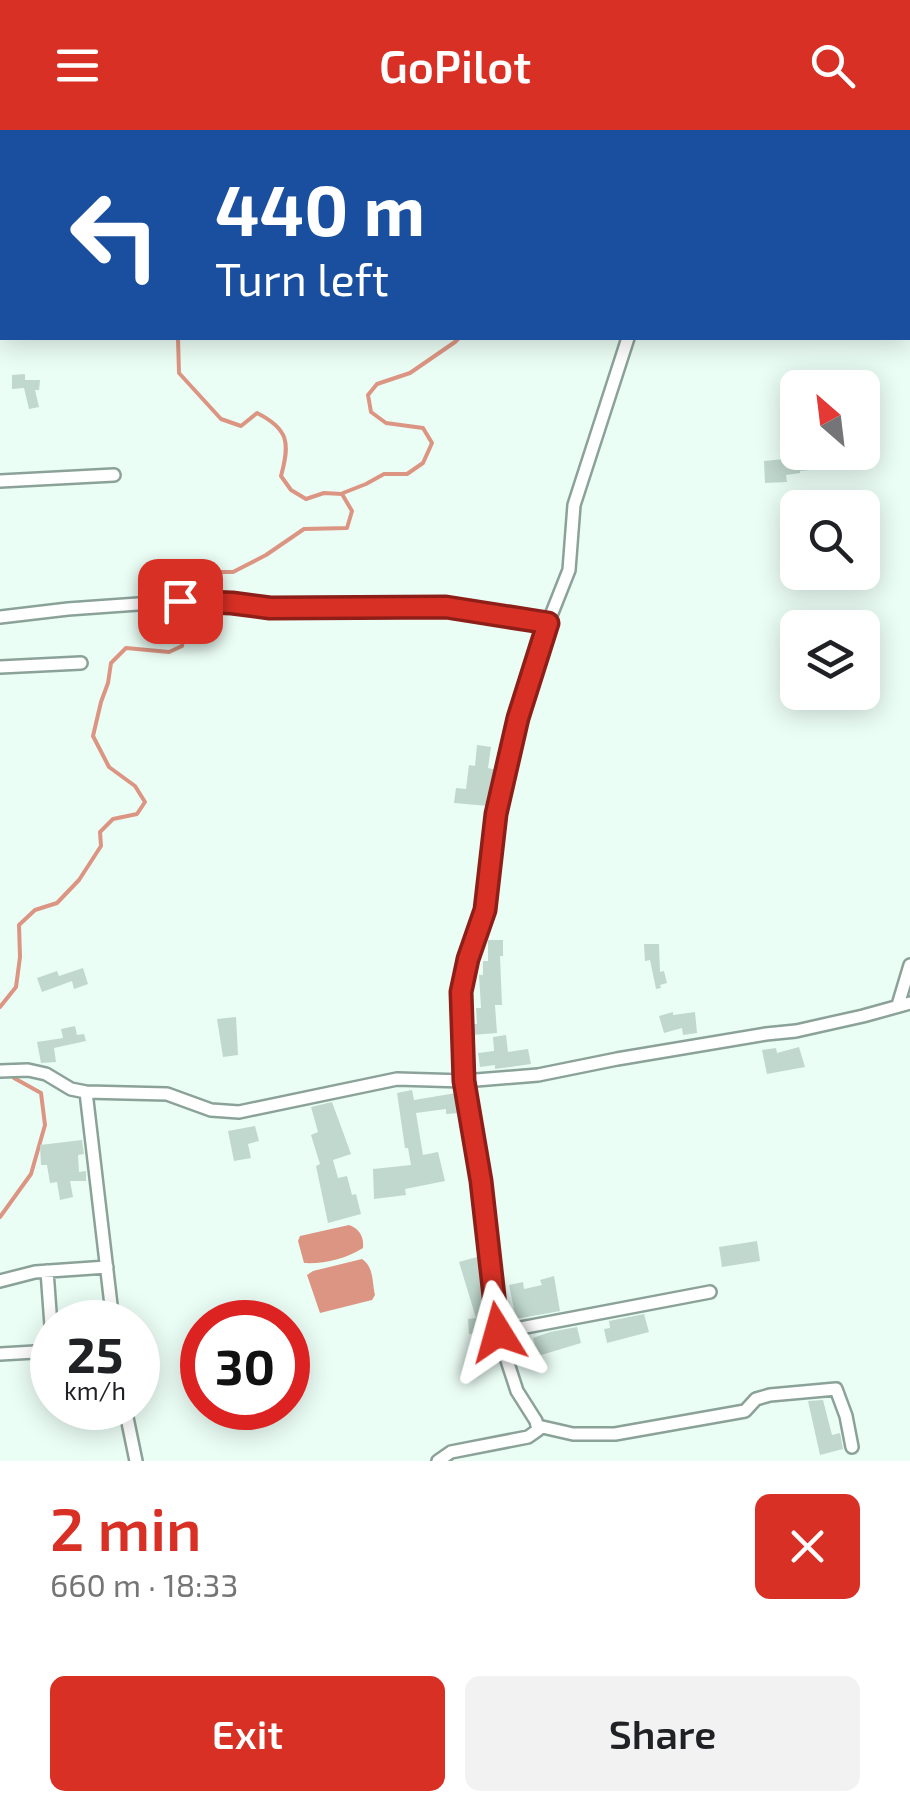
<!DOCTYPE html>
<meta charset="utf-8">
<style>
:root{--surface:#fff;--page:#f2f2f2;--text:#202124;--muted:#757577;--accent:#d93025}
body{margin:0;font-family:"Exo 2",sans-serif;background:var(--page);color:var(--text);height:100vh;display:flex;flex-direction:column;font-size:38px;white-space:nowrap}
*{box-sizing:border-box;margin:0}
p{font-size:32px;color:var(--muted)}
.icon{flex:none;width:55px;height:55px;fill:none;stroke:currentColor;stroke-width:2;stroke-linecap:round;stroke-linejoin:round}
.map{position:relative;height:1331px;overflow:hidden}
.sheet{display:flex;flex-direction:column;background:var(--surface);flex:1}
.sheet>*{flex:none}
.banner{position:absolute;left:0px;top:0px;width:910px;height:210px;box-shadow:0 5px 25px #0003;background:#1a4fa0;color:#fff;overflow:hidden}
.needle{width:65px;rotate:332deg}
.fabs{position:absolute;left:780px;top:240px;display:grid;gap:20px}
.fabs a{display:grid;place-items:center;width:100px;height:100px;border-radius:15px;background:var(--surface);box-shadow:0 5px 25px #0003;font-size:50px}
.speed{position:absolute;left:30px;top:1170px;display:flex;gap:20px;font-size:50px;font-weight:700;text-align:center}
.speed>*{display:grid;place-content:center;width:130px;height:130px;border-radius:50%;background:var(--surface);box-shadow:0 5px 25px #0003;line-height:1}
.speed small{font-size:25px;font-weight:400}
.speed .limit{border:15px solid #d22;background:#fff;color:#111}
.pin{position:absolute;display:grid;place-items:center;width:85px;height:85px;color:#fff;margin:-42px;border-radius:20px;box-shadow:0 5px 15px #0006}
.me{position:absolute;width:110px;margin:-55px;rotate:352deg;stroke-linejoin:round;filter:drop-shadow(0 0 8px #0008)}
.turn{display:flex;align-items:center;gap:35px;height:210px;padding:0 50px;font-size:45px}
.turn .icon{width:130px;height:130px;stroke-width:2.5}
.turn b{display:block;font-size:70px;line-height:85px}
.round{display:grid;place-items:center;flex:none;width:105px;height:105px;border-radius:15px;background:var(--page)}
.summary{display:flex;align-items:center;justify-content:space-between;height:170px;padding:0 50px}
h1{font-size:60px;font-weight:600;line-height:75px;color:var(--accent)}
.primary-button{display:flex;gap:20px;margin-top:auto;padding:20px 50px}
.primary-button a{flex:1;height:115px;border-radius:15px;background:var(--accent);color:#fff;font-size:40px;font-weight:600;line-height:115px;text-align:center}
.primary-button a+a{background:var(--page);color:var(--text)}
header{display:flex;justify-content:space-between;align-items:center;height:130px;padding:0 50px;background:var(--accent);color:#fff;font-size:45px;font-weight:600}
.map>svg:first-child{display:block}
.water{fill:#dc9582}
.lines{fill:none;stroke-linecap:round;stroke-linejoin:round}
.stream{stroke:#dc9582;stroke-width:4}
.building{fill:#c0d8ce}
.street-casing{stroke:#8ba299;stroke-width:16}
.street{stroke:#fff;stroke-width:11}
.route-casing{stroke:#8d1f18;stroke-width:25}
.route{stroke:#d93025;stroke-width:18}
</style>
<header><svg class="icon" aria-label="menu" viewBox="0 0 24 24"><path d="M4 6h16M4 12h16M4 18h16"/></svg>GoPilot<svg class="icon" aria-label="search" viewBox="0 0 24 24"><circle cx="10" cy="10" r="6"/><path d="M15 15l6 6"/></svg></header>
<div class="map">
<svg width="910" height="1331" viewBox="0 0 910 1331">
<rect width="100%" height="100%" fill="#ebfef6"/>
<!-- water -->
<path class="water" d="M349,1095C360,1099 364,1107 363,1118C346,1129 324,1134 304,1133L298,1111L300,1106Z
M362,1129C374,1137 372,1152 375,1165L372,1170L320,1183L307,1145L313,1141Z"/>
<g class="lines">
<!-- stream -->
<path class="stream" d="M99,2L100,0
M343,363L366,354L384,344H407L423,333L432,313L423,298L386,293L371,282L368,265L377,254L410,243L455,212L459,208
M177,465L175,447L169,438L172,431L209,442H233L266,425L304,399L347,398L352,381L342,364L324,363L306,369L291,360L281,346C290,313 289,299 257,283L241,296L221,289L179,243L178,208
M0,877L16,857L20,827L19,795L35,780L57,773L79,750L101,716L100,702L113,689L137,684L145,672L135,656L109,637L93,606L101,572L108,553L111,533L126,518L169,522L182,516L185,498L180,477
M0,1087L31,1044L45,995L41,963L14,948"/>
</g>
<!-- building -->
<path class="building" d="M25,244V250H40L39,260H35L39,277L29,279L24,258L12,259V245Z
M827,325L829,338L800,341V343L786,345L787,352L765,353L764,331Z
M477,615L491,617L488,638L497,640L488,676L454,673L456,658L466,659L469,635L475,636Z
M488,810H503V826H500L502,875H495L497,903L472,905L471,894H477L476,878H481L479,845H483V831H488Z
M644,814H659L660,842L664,841L667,853L660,855L661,858L656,859L650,830L645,831Z
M83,838L88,854L74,859L72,851L42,862L37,848L57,841L59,846Z
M673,882V885L695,882L697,903L683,905L682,898L664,903L659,886Z
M236,887L238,925L223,927L217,889Z
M75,896L77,905L84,904L86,911L54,918L56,932L41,933L37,912L63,908L61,899Z
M506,905L508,922L528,919L531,934L495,939V935L480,937L478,923L494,921L493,907Z
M799,917L805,937L767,944L762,920L776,918L777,923Z
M412,960L414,970L456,963L460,983L446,984V979L416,983L423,1025L438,1022L445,1051L405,1059L406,1065L374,1069L373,1039L411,1035L408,1018H405L397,963Z
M332,972L351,1024L333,1030L338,1048L347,1046L352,1065L356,1064L361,1084L328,1093L316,1036L320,1034L311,1005L318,1002L311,977Z
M255,996L259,1011L248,1014L251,1028L234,1031L228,1001Z
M82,1010L84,1024L78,1025L79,1042L86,1041V1051H70L73,1067L60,1070L57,1052L50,1053L47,1035H41L40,1015Z
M757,1111L760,1131L722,1137L719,1117Z
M477,1127L484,1157L487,1202L469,1204L468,1189L476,1188L459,1132Z
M554,1146L560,1181L516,1189L509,1155L523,1152L524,1159L542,1155L540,1150Z
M644,1184L649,1202L607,1213L604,1199L610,1198L609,1191Z
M577,1197L581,1213L538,1226L533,1208L550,1202Z
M823,1270L832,1305L840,1303L843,1319L820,1325L808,1271Z"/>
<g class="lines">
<defs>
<path id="street" d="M701,0L703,2
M808,0L809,2
M368,2L370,0
M735,2L767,0
M0,16H2
M908,95L910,94
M0,196H2
M0,351L114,345
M0,487L68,479L180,471L233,473L269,479L446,477L548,493
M0,537L81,533
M898,875L910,835
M0,941L28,940L46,944L71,959L86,962L167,964L211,980L239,982L397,949L464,951L538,945L617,929L766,904L796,901L863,886L910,873
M86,962L113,1192
M47,1141L52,1209
M0,1151L35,1142L107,1137
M499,1202L710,1162
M0,1224L52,1221
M125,1278L136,1331
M538,1296L573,1304H615L745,1281L756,1269L770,1265L836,1259L846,1286L852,1317
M438,1331L451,1322L528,1307L538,1300L536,1291L517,1261L500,1209L481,1051L464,951L461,862L468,829L485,780L496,685L518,589L548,493L569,440L574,375L628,208"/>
</defs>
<!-- street casing -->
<use href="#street" class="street-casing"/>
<!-- street -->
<use href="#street" class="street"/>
</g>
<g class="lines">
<defs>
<path id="route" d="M180,471L232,473L270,478L446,477L548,493L518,588L496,684L485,780L468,829L461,862L464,951L481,1051L498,1202"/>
</defs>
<!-- route casing -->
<use href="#route" class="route-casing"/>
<!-- route -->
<use href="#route" class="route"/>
</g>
</svg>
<div class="fabs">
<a><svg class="needle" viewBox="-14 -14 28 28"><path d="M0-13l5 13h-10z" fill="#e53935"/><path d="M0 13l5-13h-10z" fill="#757577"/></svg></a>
<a><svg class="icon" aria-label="search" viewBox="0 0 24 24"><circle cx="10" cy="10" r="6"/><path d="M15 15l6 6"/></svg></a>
<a><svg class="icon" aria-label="layers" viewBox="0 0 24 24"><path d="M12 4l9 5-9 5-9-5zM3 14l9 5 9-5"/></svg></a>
</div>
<div class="speed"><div>25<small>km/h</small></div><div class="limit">30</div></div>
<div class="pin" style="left:180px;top:471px;background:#d93025"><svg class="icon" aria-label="arrive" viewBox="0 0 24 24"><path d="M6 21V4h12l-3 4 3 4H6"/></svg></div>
<svg class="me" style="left:498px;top:1202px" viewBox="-20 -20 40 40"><path d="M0-17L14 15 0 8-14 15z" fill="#d93025" stroke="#fff" stroke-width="4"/></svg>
<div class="banner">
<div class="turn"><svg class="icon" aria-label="left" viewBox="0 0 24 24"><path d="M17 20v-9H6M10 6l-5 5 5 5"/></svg><div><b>440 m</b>Turn left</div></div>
</div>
</div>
<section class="sheet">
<div class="summary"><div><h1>2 min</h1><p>660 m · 18:33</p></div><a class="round" style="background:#d93025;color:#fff"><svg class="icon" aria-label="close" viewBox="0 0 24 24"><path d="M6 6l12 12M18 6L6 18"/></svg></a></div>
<div class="primary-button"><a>Exit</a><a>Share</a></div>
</section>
